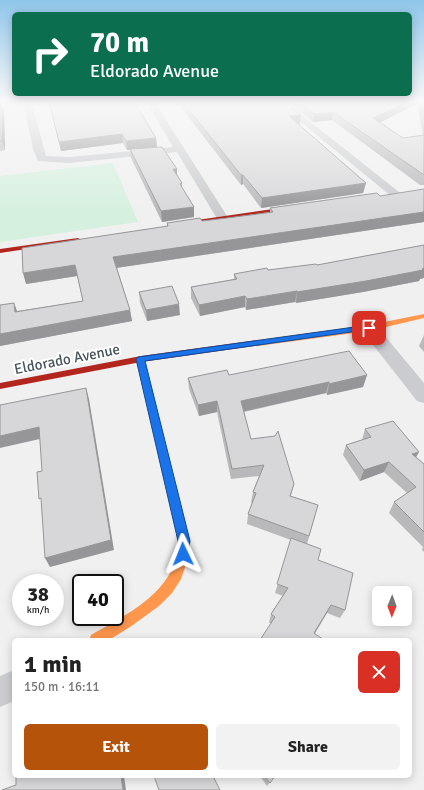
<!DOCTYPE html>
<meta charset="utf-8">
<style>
:root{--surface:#fff;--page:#f2f2f2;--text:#222;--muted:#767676;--accent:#b45309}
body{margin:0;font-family:Signika,sans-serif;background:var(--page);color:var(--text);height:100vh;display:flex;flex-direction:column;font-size:15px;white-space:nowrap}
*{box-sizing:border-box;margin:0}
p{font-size:13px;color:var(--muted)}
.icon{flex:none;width:22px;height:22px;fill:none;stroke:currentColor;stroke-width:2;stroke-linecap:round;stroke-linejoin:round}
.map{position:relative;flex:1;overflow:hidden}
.panel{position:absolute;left:12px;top:638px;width:400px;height:140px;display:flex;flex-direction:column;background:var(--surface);border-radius:6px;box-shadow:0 2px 10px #0003}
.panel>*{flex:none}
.top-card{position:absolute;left:12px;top:12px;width:400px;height:84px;border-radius:6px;box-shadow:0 2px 10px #0003;background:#0b6e4f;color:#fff;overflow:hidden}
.needle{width:26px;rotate:181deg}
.controls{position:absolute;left:372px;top:586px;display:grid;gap:8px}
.controls a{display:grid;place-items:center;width:40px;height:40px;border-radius:6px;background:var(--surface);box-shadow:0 2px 10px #0003;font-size:20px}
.speed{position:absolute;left:12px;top:574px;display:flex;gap:8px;font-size:20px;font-weight:700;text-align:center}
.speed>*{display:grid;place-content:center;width:52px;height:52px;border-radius:50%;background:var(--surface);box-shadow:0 2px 10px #0003;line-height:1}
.speed small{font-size:10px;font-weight:400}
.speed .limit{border:2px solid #111;border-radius:6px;background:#fff;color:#111}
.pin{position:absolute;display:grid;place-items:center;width:34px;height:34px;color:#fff;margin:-17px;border-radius:8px;box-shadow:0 2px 6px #0006}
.me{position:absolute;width:44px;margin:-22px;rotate:358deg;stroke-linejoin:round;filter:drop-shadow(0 0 3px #0008)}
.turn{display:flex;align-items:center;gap:14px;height:84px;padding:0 12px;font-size:18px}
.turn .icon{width:52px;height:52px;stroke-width:2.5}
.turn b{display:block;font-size:28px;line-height:34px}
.round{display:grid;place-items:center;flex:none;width:42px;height:42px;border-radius:6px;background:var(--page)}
.summary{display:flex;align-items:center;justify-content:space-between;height:68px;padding:0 12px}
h1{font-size:24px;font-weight:700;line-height:30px}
.cta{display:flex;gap:8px;margin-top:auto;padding:8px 12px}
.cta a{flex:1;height:46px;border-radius:6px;background:var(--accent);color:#fff;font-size:16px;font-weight:700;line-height:46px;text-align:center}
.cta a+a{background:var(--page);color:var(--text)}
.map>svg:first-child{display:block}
.green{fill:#d5f0df}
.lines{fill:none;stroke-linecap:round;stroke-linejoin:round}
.street{fill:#cacccf;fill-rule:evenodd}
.fast{fill:#63d668;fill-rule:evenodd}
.slow{fill:#ff974d;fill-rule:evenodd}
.jam{fill:#b3261e;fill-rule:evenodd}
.wall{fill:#b9b9bb;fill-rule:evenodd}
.shaded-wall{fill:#969698}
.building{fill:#d7d7d9;stroke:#969698}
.route{fill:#1a73e8;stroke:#114b97}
.labels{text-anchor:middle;stroke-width:4;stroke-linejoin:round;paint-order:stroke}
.street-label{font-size:15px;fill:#47535d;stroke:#fff}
</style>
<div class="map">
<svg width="424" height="790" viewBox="0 0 424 790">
<rect width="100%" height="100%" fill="#f1f0f0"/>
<!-- green -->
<path class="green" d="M113,163L138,222L0,242V176Z"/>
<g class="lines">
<!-- street -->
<path class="street" d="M23,101H31L46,156L69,157L173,147L146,101H154L229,219L227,222H219L177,152L69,163L38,161L33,149Z
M275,101H284L399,192L401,194L399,196H391Z
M369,323L375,324L424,383V403L417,401L363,332L361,328L363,324Z
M14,670V701L0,707V676Z"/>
<!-- fast -->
<path class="fast" d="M141,356L145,359L169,458L168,461L164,462L160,461L159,458L137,359Z"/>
<!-- slow -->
<path class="slow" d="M424,314V318L369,331L258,346L254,343L258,340L369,325Z
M164,454L168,455L169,458L190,541L188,559L181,579L172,593L159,606L130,627L109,640H89L91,635C128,614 178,590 178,542C178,531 174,519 171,509C167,492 163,475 159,458L160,455Z"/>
<!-- jam -->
<path class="jam" d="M300,205L302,206V208L190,225L187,223L190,221Z
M78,238L81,240L80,241L0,253V249Z
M258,340L262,343L261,345L141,362L0,389V383L141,356Z"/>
</g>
<!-- wall -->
<path class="wall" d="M0,101H2L4,113L5,146V150L0,151Z
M49,101L156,138L157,147L147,148L177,175L182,183V188L194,207V217L162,222L131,158L130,150H127L123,143L61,151Z
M176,101H284L300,124H297L366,183L363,193L261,208L243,184L241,185Z
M287,101H424V185H420L332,120L313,122ZM417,104L423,135L403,138L380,122Z
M380,196L424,222L117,268L130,310L132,321L0,346L14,303L17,311L83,301L77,276L26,284L167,226V223L202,221L227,218L270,212V208Z
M424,245V278L420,279L419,281L363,292L296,303L295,302L246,310L245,307L200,316L191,298V287L234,279V274L317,265Z
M139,292L180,315L147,321L140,303Z
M424,335V352L419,346Z
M229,375H367L363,387L327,395L326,393L244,412L251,439L291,496L318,505L307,544L318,560L345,610L340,618L327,613L271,623H269L271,614L283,596L275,593L291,540L247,524L248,514L252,503L251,502L253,492L259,476L231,479L217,412L199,416L189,389L188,378Z
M365,429L416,457L424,464V552L422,550L423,547L389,513L394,502L407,493L384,472L360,481L343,455L346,445L362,440Z
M260,776H275L267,786Z"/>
<!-- shaded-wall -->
<path class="shaded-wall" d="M0,101H2V105L4,113L5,146V150L2,141Z
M409,101H418L417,104L371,127L373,118Z
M333,112L332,120L313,122L314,114Z
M301,115L300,124L288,125L289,116Z
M122,134L123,143L61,151L59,142Z
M156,138L157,147L127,150L126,141Z
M173,169H177V178Z
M241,175H243V184L241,185Z
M366,183L363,193L261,208L262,198Z
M194,207V217L162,222L161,211Z
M424,212V222L115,268L113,257Z
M75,265L77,276L26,284L23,273Z
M424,268V278L420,279L419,281L363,292L296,303L297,292Z
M297,291L295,302L246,310L247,299Z
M245,296V307L200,316L199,305Z
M14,303L18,314L15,312Z
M179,304L180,315L147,321L146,310Z
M130,310L132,321L0,346V334Z
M367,375L363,387L327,395L329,384Z
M329,382L326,393L241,412V401Z
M86,388L89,399L114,550L50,567L45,558Z
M217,401V412L199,416L198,405Z
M39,427L44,438L0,448V436Z
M419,452L413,463L412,454Z
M389,462L384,472L360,481L364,470Z
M294,484L288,506L290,496Z
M331,605L327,613L311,640L314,633Z
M121,776H124L126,790H123Z"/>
<!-- building -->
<path class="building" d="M0,101V105H2V141H0Z
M49,101H134L156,138L126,141L122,134L59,142Z
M182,101H284L301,115L289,116L366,183L262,198L243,175H241Z
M298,101H409L373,118L403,138L424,135V175L333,112L314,114Z
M420,101H424V119Z
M162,147L177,169H173L182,183L180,184L194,207L161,211L130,149Z
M424,189V212L113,257L130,310L0,334V305L14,303L15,312L83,301L75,265L23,273L22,248L168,226L167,223L200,218L202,221L227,218L273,212L270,208L377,193L380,196Z
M424,245V268L422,269L423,270L366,281L297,292V291L247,299L245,296L199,305L191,287L237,279L234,274L267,268L268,270L316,264L317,265Z
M172,286L179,304L146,310L139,292Z
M349,351L367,375L329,384V382L241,401L251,439L275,436L278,431L294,484L290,496L318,505L309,536L248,514L256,493L253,492L264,465L232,469L217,401L198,405L188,378L227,370L229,375Z
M86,388L111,540L45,558L41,498L39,499L37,472L42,471L39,427L0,436V405Z
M393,421L419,452L412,454L424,464V532L394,502L416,487L389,462L364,470L346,445L371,437L365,429Z
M291,538L321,549L318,560L353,573L345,610L331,605L314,633L324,640H260L275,617L271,614L288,588L277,584Z
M16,776H121L123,790H2L16,785Z
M154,776H213L220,790H159Z
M264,776H275L270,783Z"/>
<!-- sky -->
<linearGradient id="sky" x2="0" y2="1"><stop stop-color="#8fc5ea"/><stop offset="0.48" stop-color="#f9f8f8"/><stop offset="1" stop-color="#f9f8f8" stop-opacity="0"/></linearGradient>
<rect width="424" height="212" fill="url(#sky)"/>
<!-- route -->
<path class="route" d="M369,325L373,328L372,329L145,361L190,541L187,557L183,559L179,557L177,554L178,541L136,359L138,357Z"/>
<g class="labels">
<!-- street labels -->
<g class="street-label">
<text transform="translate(67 359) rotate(-11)" y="5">Eldorado Avenue</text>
</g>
</g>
</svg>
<div class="controls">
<a><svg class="needle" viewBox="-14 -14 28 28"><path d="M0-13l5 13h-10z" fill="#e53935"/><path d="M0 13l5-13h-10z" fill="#767676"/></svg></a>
</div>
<div class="speed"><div>38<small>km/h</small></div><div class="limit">40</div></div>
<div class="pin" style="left:369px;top:328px;background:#d93025"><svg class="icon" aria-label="arrive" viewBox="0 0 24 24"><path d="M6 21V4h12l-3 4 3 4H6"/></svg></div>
<svg class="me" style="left:183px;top:554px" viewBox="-20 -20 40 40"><path d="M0-17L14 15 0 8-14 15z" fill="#1a73e8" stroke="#fff" stroke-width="4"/></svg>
<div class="top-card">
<div class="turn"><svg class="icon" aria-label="right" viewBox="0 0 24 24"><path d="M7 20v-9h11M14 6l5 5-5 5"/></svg><div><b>70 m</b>Eldorado Avenue</div></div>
</div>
<section class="panel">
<div class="summary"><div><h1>1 min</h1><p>150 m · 16:11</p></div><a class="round" style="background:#d93025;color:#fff"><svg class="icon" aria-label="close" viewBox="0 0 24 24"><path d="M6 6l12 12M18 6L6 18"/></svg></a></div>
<div class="cta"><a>Exit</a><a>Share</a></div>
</section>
</div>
